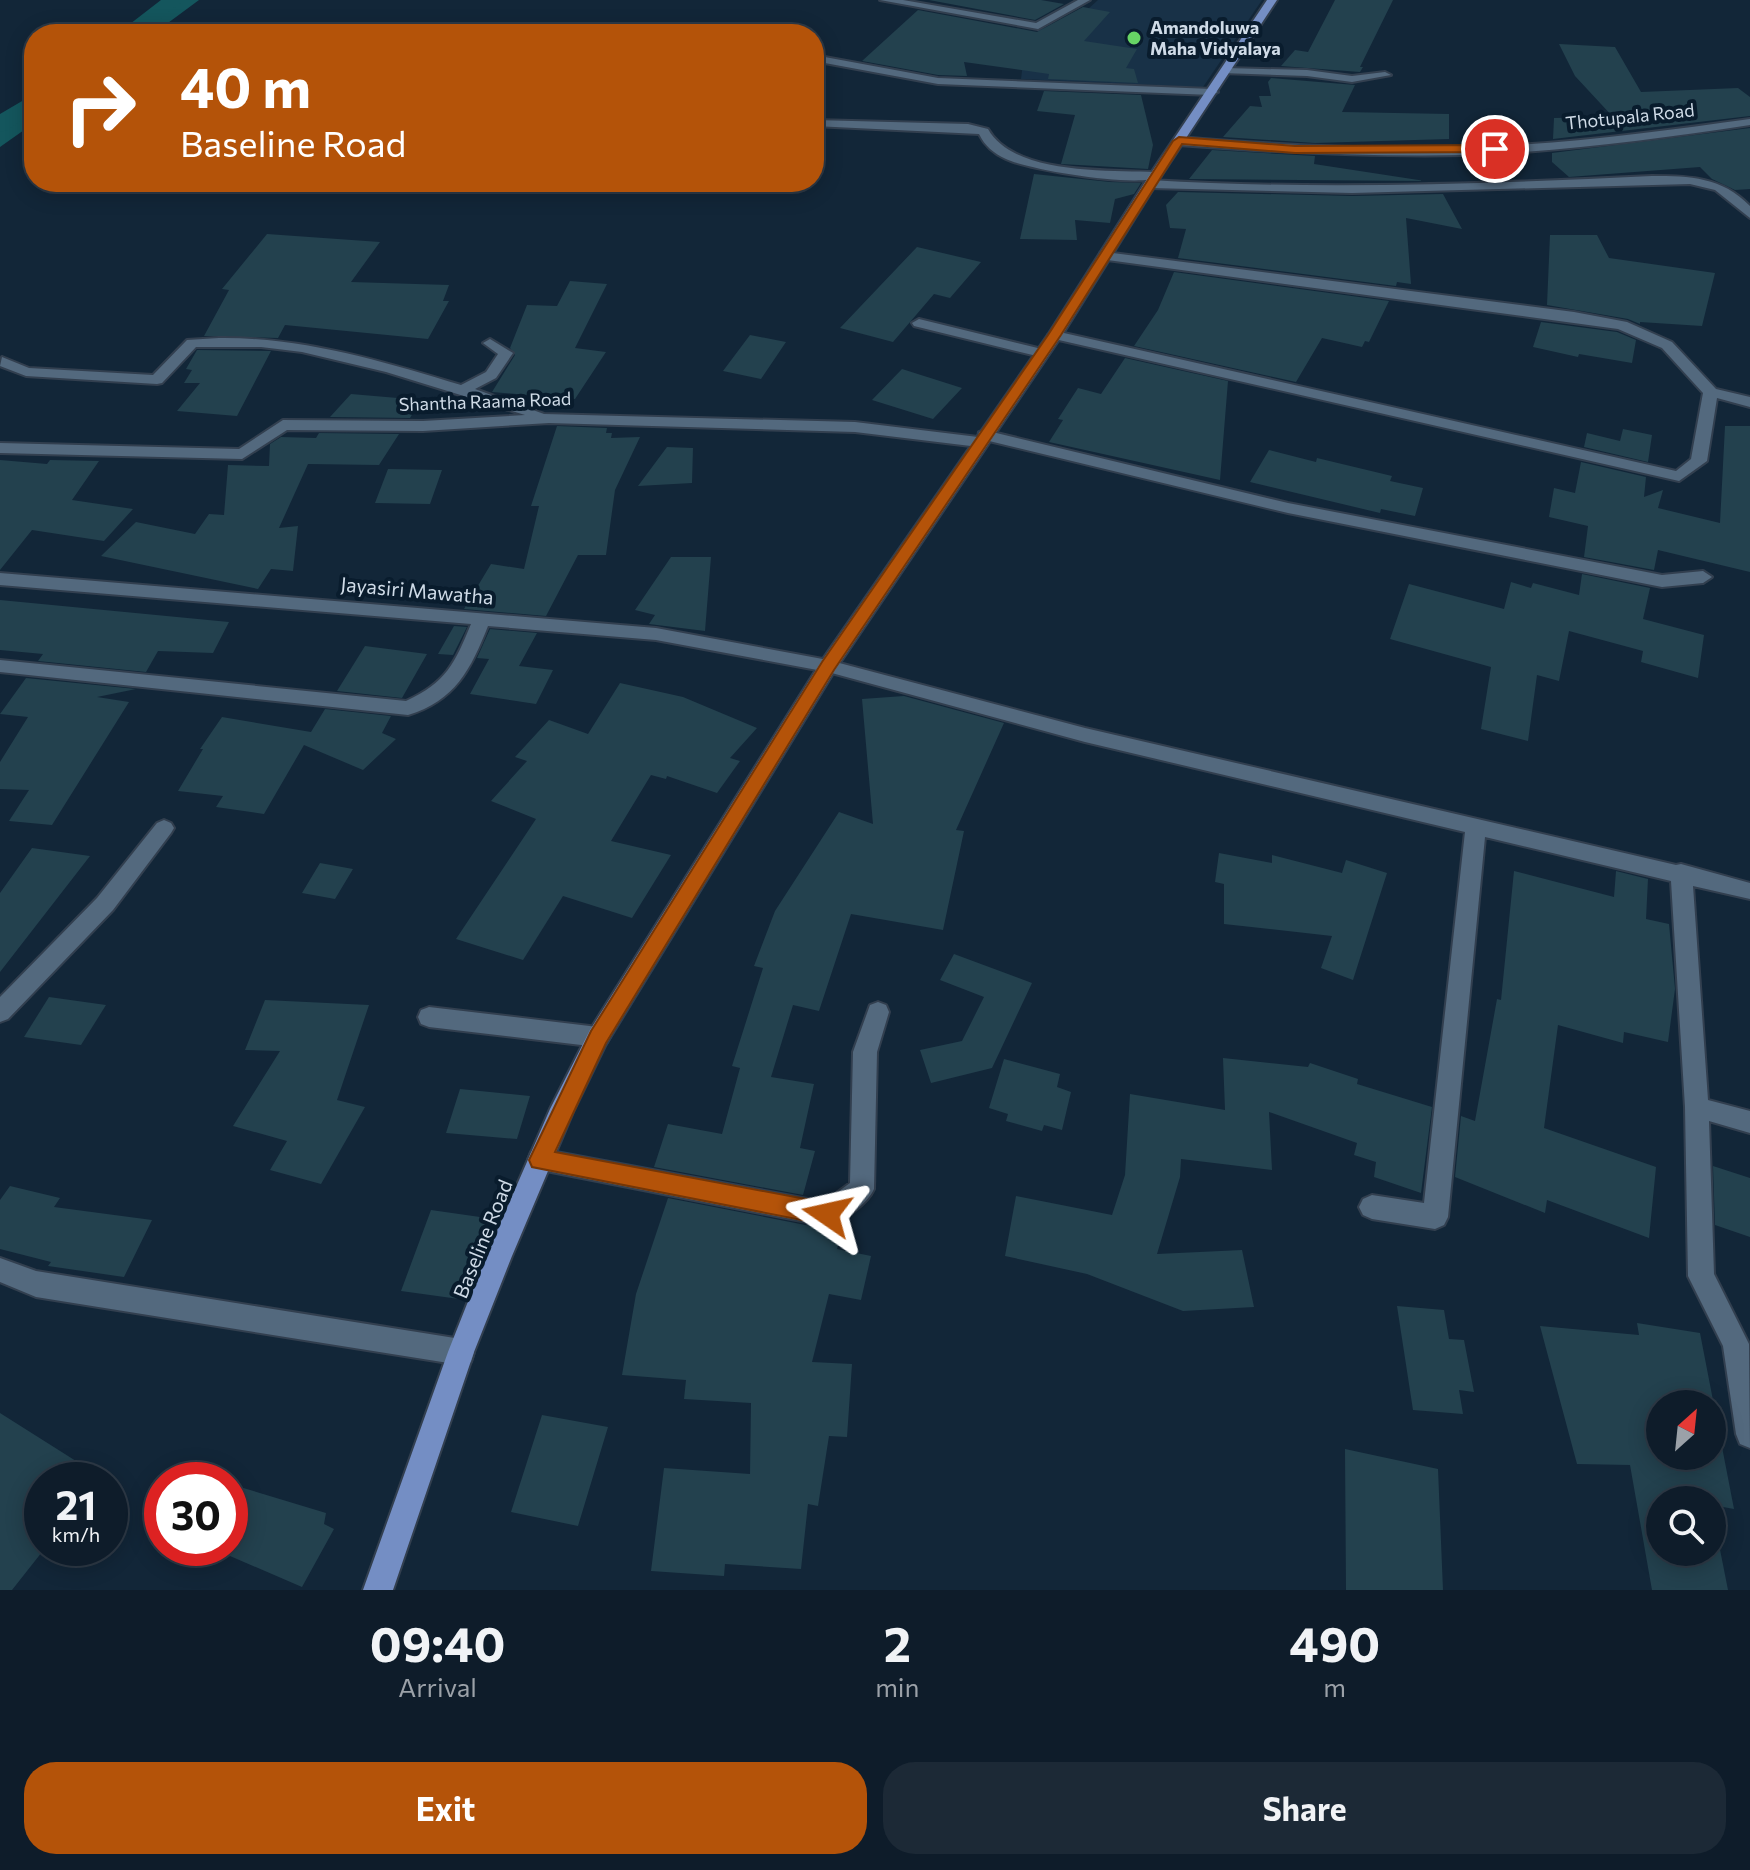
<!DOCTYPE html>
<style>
:root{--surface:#0e1c2a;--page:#1c2936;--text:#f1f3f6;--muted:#9ba1a8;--line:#2e3a47;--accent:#b45309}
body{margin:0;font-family:Commissioner,sans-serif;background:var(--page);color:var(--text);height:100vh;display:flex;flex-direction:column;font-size:30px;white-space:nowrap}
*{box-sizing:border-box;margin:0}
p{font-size:26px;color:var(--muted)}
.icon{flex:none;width:44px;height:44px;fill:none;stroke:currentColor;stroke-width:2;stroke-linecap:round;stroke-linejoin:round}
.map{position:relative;height:1590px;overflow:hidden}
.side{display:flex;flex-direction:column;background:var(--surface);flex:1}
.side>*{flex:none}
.hud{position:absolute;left:24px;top:24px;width:800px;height:168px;border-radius:32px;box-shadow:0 4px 20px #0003,0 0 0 2px var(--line);background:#b45309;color:#fff;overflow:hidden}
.needle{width:52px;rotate:27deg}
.buttons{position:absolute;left:1646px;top:1390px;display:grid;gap:16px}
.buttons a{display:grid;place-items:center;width:80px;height:80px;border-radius:50%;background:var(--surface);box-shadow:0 4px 20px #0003,0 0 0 2px var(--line);font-size:40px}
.speed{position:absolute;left:24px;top:1462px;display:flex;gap:16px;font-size:40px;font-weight:700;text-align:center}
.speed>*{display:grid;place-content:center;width:104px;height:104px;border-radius:50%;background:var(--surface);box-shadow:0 4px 20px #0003,0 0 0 2px var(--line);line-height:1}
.speed small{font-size:20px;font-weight:400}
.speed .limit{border:12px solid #d22;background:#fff;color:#111}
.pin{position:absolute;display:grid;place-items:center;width:68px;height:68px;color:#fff;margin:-34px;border:4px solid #fff;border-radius:50%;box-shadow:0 2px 8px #0007}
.me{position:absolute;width:88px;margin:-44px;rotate:281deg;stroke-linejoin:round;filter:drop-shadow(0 0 6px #0008)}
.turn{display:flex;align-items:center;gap:28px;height:168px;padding:0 24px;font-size:36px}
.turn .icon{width:104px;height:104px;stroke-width:2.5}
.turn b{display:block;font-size:56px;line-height:68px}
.eta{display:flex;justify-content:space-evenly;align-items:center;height:136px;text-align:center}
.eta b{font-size:48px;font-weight:700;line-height:56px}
.button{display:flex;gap:16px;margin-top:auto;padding:16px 24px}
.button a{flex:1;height:92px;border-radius:32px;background:var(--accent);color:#fff;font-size:32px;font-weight:700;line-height:92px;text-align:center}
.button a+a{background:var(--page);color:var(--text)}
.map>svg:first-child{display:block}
.built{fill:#183147}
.water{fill:#14565d}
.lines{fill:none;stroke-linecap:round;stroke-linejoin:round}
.canal{fill:#14565d;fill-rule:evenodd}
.building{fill:#23414e;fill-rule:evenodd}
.minor-casing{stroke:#323f4f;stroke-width:4}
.major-casing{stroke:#323f4f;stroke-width:4}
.minor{fill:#53697e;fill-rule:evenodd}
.major{fill:#748ec4;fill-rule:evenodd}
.route{fill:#b45309;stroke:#753606;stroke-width:2}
.poi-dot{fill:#67d465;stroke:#091c2d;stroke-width:3}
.labels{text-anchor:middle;stroke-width:8;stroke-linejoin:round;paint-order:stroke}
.far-poi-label{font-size:18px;font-weight:bold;fill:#cfdbe7;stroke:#091c2d;text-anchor:start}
.far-street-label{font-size:18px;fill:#cfdbe7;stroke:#091c2d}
.street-label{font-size:20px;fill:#cfdbe7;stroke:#091c2d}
</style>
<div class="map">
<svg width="1750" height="1590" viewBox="0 0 1750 1590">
<rect width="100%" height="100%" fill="#122638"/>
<!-- built -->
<path class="built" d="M1098,0H1262L1203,87L1021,79L1025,47L1039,30L1087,10Z"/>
<!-- water -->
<path class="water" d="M174,0H199L153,34H129Z
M34,101V123L0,147V125Z"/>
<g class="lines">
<!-- canal -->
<path class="canal" d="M161,0H184L141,34H117Z
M34,94V112L8,130L0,132V114Z"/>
</g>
<!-- building -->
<path class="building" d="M929,0H1041L1064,4L1035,20Z
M1335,0H1393L1360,67H1363L1360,72L1281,66L1295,50L1308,52Z
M1083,7L1110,12L1084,41L1137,49L1126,68L1134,69L1138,83L1048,79L1049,74L964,62L967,76L938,75L862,61L918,10L1037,32Z
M1559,44L1615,47L1641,92L1738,88L1750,97V116L1553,139L1554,118L1613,117L1575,76Z
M1271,78L1355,85L1342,112L1449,114V139L1315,143L1223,137L1250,106L1262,107L1259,96H1271L1268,82Z
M1044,91L1141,95L1153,145L1148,169L1061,164L1075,115L1037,111Z
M1750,128V189L1735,190L1712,179L1700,167L1569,177L1552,162V153Z
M1212,150L1315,156L1314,164L1425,181L1189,179Z
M1034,174L1110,182L1141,183L1134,194L1115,199L1110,223L1075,220L1077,240L1020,239Z
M1178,192L1352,196L1443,194L1462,229L1406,218L1411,284L1397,282L1396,286L1178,258L1186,229L1170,228L1166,205Z
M267,234L380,242L351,282L449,285L443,301H449L428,339L285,325L278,338L204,336L229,290L222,289Z
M1550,235H1597L1609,258L1715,273L1702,326L1640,322V324L1628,319L1547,305Z
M917,247L981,262L950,298L934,294L893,342L840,328Z
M1174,272L1389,301L1369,342L1365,341L1362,347L1322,338L1296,382L1134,346L1158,310Z
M570,281L607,284L575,348L606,352L575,399L492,392L515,355L510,348L527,305L557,306Z
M1541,322L1617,332L1636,340L1632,363L1579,354L1578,357L1533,347Z
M750,335L786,342L761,379L723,371Z
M197,350L271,351L237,416L177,411L200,383H184L192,370L186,369Z
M1125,358L1228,381L1220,480L1049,442L1063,420L1058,419L1078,388L1101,394Z
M902,369L962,388L933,419L872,400Z
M351,394L421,400L410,418L330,417Z
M557,426L607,428L606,433H612L611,438L640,437L615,490L606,555H578L546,616L464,609L491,564L524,569L539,506H531Z
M1725,426H1750V572L1658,550L1654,570L1584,557L1588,526L1549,517L1554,488L1575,493L1581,462L1646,477L1644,497L1663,490L1658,508L1720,523Z
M1623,429L1652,435L1648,462L1584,447L1587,433L1620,441Z
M319,433L399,434L379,465L308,464L279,528L298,526L293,571L271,569L258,589L101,556L136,522L195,534L209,514L224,515L228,465L269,466L270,444L281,437L316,438Z
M667,447L693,448L692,483L638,486Z
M1269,450L1316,462L1317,458L1392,476L1390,481L1423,488L1415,516L1381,509L1380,513L1250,482Z
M0,460L47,464L50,460L99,461L72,500L133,509L104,541L32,530L0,570Z
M388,469L442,470L430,504L375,503Z
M671,557H711L705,631L649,624L655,615L635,610Z
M1582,574L1650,588L1643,619L1704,635L1698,678L1641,662L1643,651L1569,631L1559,681L1537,675L1528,741L1481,729L1491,667L1390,639L1409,584L1504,609L1511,582L1531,588L1533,583L1579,595Z
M0,600L229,622L213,653L158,651L146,672L38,661L43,654L0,650Z
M454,626L467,627L453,655L438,654Z
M490,629L537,633L519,666L553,670L536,704L470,694L489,659L477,658Z
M365,646L427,654L402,698L337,691Z
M26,678L136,689L97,697L129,702L52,825L9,821L29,790L0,789V762L28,717L0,714Z
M620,683L683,697L757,728L730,758L740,761L717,793L667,776L666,779L651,775L611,841L671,855L632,918L563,896L523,960L456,939L536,819L491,801L527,761L515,757L549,720L588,734Z
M904,696L1004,723L956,830L964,831L943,930L851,914L819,1011L793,1005L771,1077L814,1084L800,1148L815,1151L803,1195L654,1167L668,1124L722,1134L740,1068L732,1066L763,968L754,966L775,911L839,812L873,824L862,699Z
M325,709L391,716L382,733L396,739L363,770L304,745L264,814L216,807L223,796L178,791L203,749H200L222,717L311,732Z
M32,848L90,856L0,972V893Z
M1219,853L1272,863V855L1342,873L1346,860L1387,873L1353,980L1321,968L1332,936L1224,924V884L1215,882Z
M320,863L353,869L335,899L302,893Z
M1514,871L1614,897L1616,871L1648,879L1646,919L1669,924L1675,989L1668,1042L1624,1032L1623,1043L1558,1025L1544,1128L1656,1167L1649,1238L1547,1200L1545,1213L1455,1177L1461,1116L1475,1121L1497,999L1501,1000Z
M954,954L1032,983L992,1068L931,1083L920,1050L962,1041L984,997L940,980Z
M49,997L106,1005L81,1045L24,1037Z
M265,1000L369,1005L337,1100L365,1107L321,1184L270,1170L287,1141L233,1126L280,1051L245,1050Z
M1223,1058L1308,1067L1310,1063L1358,1079L1357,1084L1432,1107L1421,1193L1374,1177L1376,1162L1354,1155L1357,1143L1269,1112L1272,1170L1181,1159L1180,1177L1157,1254L1242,1250L1254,1307L1183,1311L1087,1274L1005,1256L1016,1196L1112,1215L1125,1175L1130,1094L1225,1110Z
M1004,1059L1060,1074L1057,1087L1071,1092L1062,1130L1044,1125L1042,1131L1006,1121L1008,1114L989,1108Z
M460,1089L530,1096L517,1139L446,1133Z
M1713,1166L1750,1178V1237L1715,1225Z
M10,1186L60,1198L54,1207L152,1220L124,1277L48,1266L51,1262L0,1249V1200Z
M668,1198L826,1229L843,1226L837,1249L871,1256L861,1300L829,1294L812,1362L852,1364L847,1437L829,1436L818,1506L808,1504L801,1569L725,1564L724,1576L651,1571L664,1468L750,1474L751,1403L684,1399L686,1380L622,1375L636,1294Z
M431,1210L487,1218L459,1299L401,1291Z
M1397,1306L1444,1310L1449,1339L1464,1340L1474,1392L1459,1390L1463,1414L1413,1410Z
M1637,1323L1700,1333L1734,1509L1712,1505V1500H1660V1552H1712V1509L1728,1590H1652L1630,1465L1577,1464L1540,1326L1639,1335ZM1660,1404H1712V1456H1660Z
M0,1413L106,1480H42V1552L12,1590H0Z
M542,1415L608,1427L578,1526L511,1512Z
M1345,1449L1438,1469L1443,1590H1346Z
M230,1484L326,1513L324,1524L334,1529L302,1587L230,1556Z"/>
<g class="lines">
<defs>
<path id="minor" d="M880,0H903L1036,23L1078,0H1090L1038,29Z
M757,27L761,28L764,34H754L752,30Z
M814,55L938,78L1212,89L1218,92L1212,95L938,84L814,61Z
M1226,68L1307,70L1352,76L1385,72L1391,75L1352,82L1307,76L1222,73V69Z
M1750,119V125C1656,139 1560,152 1465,155C1369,157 1274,152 1179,145L1173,141L1179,137C1274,145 1369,150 1465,147C1560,145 1656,132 1750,119Z
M814,120L968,124L988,129C1014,175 1107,170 1155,172L1161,176C1143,189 1029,170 1006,159C993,153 985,146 979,134L814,126Z
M1652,176C1690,176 1722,177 1750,206V218L1715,190L1690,184L1352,193L1150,188L1144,184L1150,180C1317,190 1485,184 1652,176Z
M1105,252L1574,312L1627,322L1672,342L1716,389L1750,397V407L1717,398L1707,461L1679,481L1050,338L1048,335L1055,331L1676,471L1691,459L1703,393L1662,348L1618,329L1100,259V253Z
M919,319L1046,350L1048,353L1041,357L914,326L912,323Z
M219,338C302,337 382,361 461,385L486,372L498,354L483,343L490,339L513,353L496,378L475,389L544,414L855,422L978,437L979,432L984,430L1288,503L1662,575L1703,571L1712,577L1703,583L1662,587L1288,513L985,440V445L979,447L855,432L549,423L423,431L287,430L242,459L0,453V443L239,449L283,420L423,421L525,415L386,372L302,352L261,347H196L162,383L157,384L26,376L0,366L2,357L29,368L153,375L187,340Z
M0,573L656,628L828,660L1085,728L1676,865L1681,864L1750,883V899L1693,886L1708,1100L1750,1111V1133L1709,1121L1714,1274L1749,1344L1750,1448L1740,1444L1736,1434L1723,1346L1688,1276L1685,1107L1671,881L1485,837L1448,1217L1444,1225L1435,1229L1372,1219L1363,1215L1359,1207L1363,1199L1372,1195L1424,1203L1465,832L1085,742L828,672L656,640L488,626C471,669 455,701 408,715L0,672V660L406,701C446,683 455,663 471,624L0,585Z
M164,820L171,823L174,828L171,833L113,910L8,1019L0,1022V997L97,898L157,823Z
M878,1002L886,1005L889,1012L877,1052L874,1189C867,1205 843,1220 827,1226L531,1168L528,1160L531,1152L540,1149L824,1202L850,1183L853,1052L870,1005Z
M429,1007L598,1027L606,1030L610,1037L606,1044L598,1047L429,1027L421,1024L418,1017L421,1010Z
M0,1258L36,1271L461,1339L471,1342L474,1352L471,1362L461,1365L36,1297L0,1282Z"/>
<path id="major" d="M1267,0H1277L1161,176L1062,335L835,670L606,1044L573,1112L512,1256L474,1352L393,1590H363L448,1352L486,1256L550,1109L590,1030L821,662L1048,335L1149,176Z"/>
</defs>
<!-- minor casing -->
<use href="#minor" class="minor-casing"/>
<!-- major casing -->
<use href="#major" class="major-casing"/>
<!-- minor -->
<use href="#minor" class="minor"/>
<!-- major -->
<use href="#major" class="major"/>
</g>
<!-- route -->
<path class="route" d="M1179,137L1295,146L1495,145L1500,149L1495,152L1295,153L1182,144L1061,335L834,670L606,1043L555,1152L827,1203L836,1206L839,1214L836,1221L827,1225L532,1167L529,1160L591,1031L822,662L1048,335L1173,141Z"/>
<!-- markers -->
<circle class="poi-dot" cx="1134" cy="38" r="8"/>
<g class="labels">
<!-- far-poi labels -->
<g class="far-poi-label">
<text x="1150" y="34">Amandoluwa<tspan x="1150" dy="21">Maha Vidyalaya</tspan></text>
</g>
<!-- far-street labels -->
<g class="far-street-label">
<text transform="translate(1630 117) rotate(-6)" y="6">Thotupala Road</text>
<text transform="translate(485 402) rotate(-2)" y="6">Shantha Raama Road</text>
</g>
<!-- street labels -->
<g class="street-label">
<text transform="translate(417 591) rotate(5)" y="7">Jayasiri Mawatha</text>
<text transform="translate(483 1239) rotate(-68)" y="7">Baseline Road</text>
</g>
</g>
</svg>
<div class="buttons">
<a><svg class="needle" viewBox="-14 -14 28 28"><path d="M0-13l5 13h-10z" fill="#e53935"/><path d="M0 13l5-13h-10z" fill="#9ba1a8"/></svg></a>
<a><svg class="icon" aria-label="search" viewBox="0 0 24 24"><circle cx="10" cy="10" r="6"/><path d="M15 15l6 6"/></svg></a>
</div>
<div class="speed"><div>21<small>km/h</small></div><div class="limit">30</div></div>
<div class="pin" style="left:1495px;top:149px;background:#d93025"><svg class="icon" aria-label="arrive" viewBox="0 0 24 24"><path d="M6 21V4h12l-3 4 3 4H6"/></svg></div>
<svg class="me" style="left:827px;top:1214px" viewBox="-20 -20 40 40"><path d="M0-17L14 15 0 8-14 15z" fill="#b45309" stroke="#fff" stroke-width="4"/></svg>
<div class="hud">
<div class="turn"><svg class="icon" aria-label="right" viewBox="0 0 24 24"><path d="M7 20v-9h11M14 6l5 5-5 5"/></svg><div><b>40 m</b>Baseline Road</div></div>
</div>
</div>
<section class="side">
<div class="eta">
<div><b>09:40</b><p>Arrival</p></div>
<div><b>2</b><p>min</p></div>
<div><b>490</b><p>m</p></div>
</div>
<div class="button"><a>Exit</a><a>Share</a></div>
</section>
